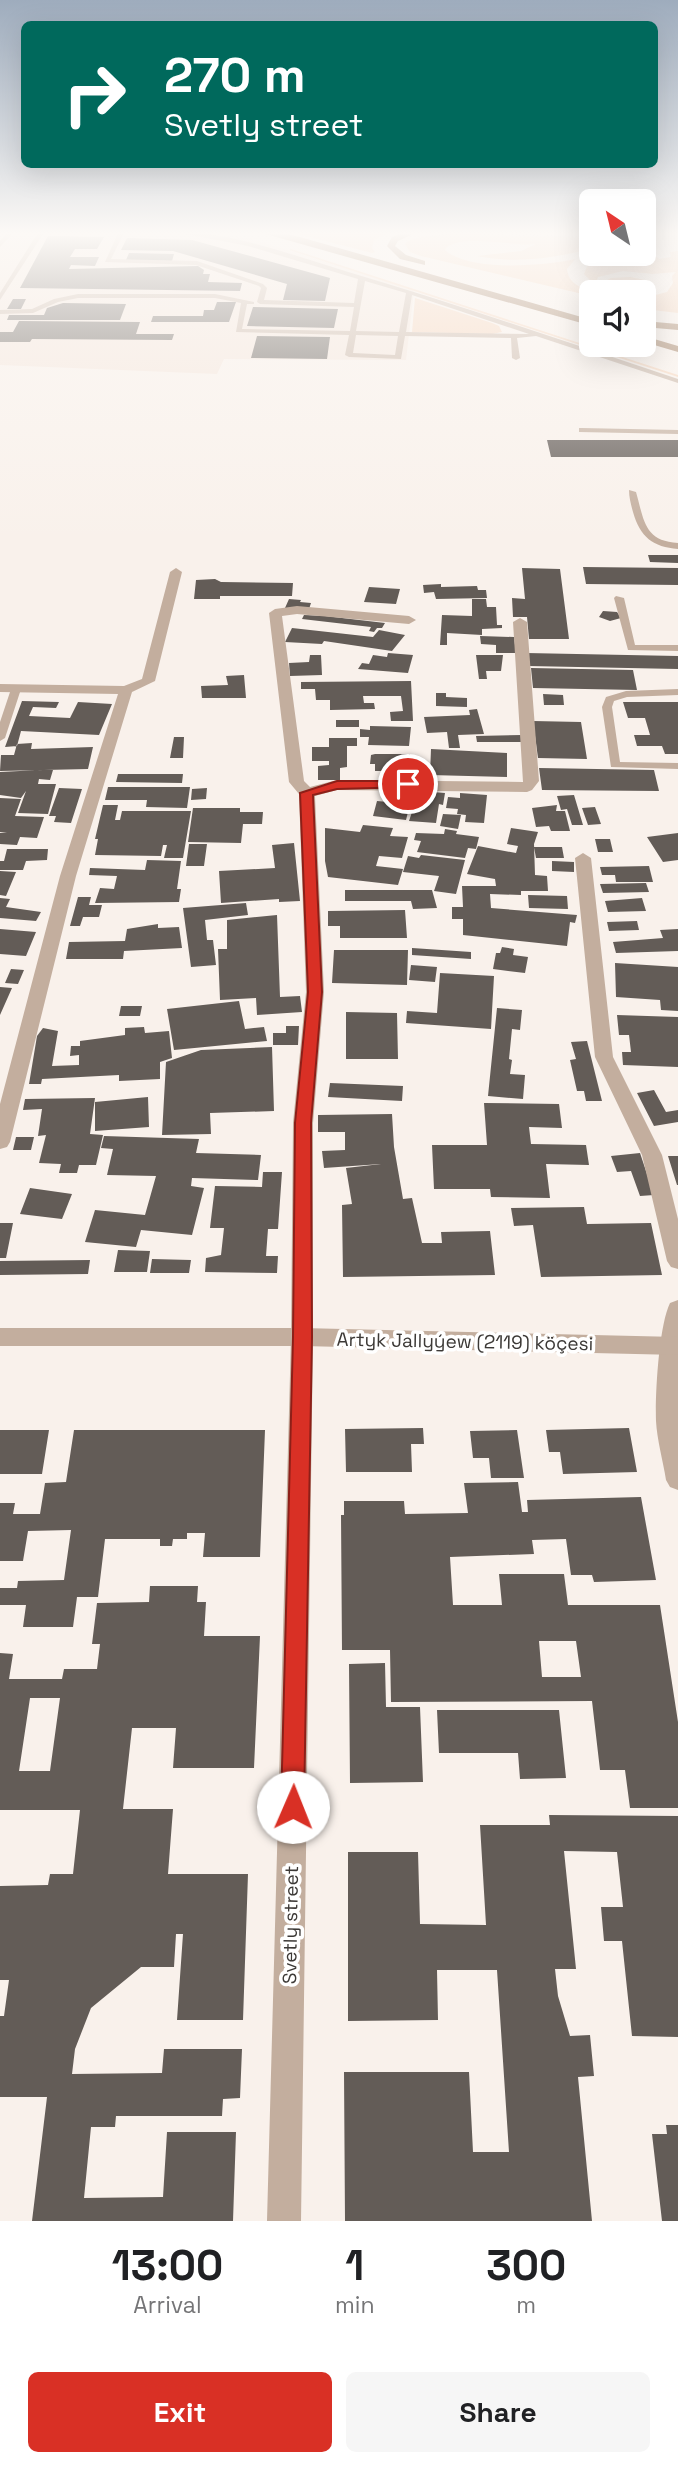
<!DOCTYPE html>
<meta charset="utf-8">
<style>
:root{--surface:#fff;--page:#f6f6f6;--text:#202124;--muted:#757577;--accent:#d93025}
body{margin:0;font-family:"Space Grotesk",sans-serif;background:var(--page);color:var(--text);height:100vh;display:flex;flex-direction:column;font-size:26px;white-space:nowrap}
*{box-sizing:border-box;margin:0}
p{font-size:23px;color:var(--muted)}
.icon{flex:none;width:38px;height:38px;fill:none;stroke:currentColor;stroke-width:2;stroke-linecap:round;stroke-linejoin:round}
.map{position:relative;height:2221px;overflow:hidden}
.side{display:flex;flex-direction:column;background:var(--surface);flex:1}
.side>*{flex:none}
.hud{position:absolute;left:21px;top:21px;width:637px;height:147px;border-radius:10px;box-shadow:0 7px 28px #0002;background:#00695c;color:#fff;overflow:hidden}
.needle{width:46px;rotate:325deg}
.tools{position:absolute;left:579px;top:189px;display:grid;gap:14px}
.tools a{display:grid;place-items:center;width:77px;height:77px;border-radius:10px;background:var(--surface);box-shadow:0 7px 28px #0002;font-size:35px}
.pin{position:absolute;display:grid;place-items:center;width:60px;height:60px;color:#fff;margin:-30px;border:4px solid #fff;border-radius:50%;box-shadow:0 2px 7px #0007}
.me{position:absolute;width:77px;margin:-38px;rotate:1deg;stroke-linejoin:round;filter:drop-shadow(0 0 5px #0008)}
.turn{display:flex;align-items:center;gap:24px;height:147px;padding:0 28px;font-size:32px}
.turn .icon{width:91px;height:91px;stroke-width:2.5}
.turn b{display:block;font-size:49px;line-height:60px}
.eta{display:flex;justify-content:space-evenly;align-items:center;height:119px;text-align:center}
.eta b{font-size:42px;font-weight:800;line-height:49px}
.cta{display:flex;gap:14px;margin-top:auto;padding:14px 28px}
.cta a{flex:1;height:80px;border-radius:10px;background:var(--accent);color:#fff;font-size:28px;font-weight:800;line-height:80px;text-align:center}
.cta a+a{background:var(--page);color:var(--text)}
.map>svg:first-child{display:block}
.built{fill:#f4e5db}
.green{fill:#f5d1b6}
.building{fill:#635c57;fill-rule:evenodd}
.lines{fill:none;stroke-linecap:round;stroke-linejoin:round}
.path{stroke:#b2aca7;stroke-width:2;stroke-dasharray:1 2.5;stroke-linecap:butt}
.service{fill:#c3ae9e;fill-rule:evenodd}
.minor{fill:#c3ae9e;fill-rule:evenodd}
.tertiary{fill:#c3ae9e;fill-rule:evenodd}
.trunk{fill:#916a49;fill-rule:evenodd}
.route{fill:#d93025;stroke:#8d1f18;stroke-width:2}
.labels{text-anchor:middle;stroke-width:7;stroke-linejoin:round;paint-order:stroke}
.street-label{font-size:19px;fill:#3c3936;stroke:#fff}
</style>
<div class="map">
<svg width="678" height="2221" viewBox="0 0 678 2221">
<rect width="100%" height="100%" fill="#f9f1eb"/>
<!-- built -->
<path class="built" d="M0,231H208L251,239L361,273L414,290L406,360L224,359L217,374L0,365Z"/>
<!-- green -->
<path class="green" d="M287,231H391L374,240L372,248L375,252L372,253Z
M466,234L591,238V249C553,258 516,264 477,256L521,251L536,244C515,247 455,232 445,250C469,272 544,266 575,259L567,269C568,283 581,288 593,292L591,296L421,256L410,252L405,244C413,234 451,235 466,234Z
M291,249L678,375V377L289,250Z
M678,251V313L644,309V298L667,292L673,283L672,276L676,272L653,274L623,271L598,277L595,285L584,274L588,264C604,253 649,247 659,259L671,257L670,252Z
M631,277L649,281L653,286C641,297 612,295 602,283L611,278Z
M415,298L492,323L499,326L502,332L492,334L412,332Z"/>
<!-- building -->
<path class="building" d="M48,236L104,237L97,249H75L70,257H99L95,266L71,265L69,269L198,266L204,270L203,274H210L208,282L242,283L240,291L20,288Z
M127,238L192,240L330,278L325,301L283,300L287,284L173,251L121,250Z
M129,253L174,254L172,261L126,260Z
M13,299H26L21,309H7Z
M217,302H236L229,322H151L153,316H203L204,310H214Z
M63,303L126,304L120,320H7L9,315H44L47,308Z
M253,307L338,309L334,328L247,326Z
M19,321L140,322L136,334H174L172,340L32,339L30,342H0V332H13Z
M257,336L330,337L327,359L251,358Z
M547,440H678V457H551Z
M648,555H678V563L650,562Z
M583,567L678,568V585L586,584Z
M522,568L560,569L569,639H529L527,617H513L512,598L525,599Z
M215,579L221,582L293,583L292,596H220V599H194L196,580Z
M441,584V587L477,586L478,590H486L487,598L436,599L434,592L424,593L423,585Z
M369,587L400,589L396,604L364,602Z
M289,599L301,600L300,602L311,603L309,609L285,608Z
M472,599H486L487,607H496L497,625H502V628L482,629V635L447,633V645H440L442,615L472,616Z
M603,611L617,612L621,618L610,621L599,617Z
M304,615L325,616L385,623L382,628H377L374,632L369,631L371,627L302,619Z
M292,628L373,637L379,630L405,635L392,651L324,641L322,644L285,642Z
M480,636L514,637L516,653H496V645L481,644Z
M388,653L413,655L408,673L358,669L362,663L369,664L373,655L387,657Z
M526,653L678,656V669L528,666Z
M310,655H321L322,675L290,676L289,663L309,662Z
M476,655H503L501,671H486L487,679H479Z
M531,668L633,670L637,690L533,688Z
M244,675L246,698H202L201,686L228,685L226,676Z
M411,681L413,721H391L390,712L403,711L401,696H363L364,703H374L375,709L330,710V700H316L315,689H301V682Z
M436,693H446V697L467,698V707L436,706Z
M543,694L563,695L564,705H544Z
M22,701L59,702L56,708L33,707L29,716L70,718L78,702L112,704L99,735L21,731L17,746L5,747Z
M623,702H678V754H665L662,746H637L634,735H650L645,718H628Z
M477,709L484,734L458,735L460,748H449L447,732L427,733L424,717L470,715L469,710Z
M336,720H359V727H336Z
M533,721L581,722L587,759L538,758Z
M370,726L411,727L409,746L368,745L369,737H360V729L370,730Z
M522,735L523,742H477L476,736Z
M174,737H184L183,758H170Z
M329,738H357V746H347V767L340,768V780H318V766L329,765V761H312V747H329Z
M32,743L31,749L93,747L88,769L0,771L1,755H14L17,744Z
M431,749L507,753V777L430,775Z
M375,754H410V771H375V764H370L371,755Z
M539,768L654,770L659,791L542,790Z
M40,770H53L50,780L39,779L38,784H56L48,814L18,813L26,791L21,798L0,795V772Z
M118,774H183L182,783L116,782Z
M108,787H190L187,808L146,807L147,800H105Z
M59,788L82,789L71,823L54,822L56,816H49Z
M207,788L206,799L191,800L192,789Z
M391,789L445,793L443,805L439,804L436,823L409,821L415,803L389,801Z
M460,793L487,795L484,823L465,822L466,815L457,814L458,809L446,808L448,797L460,798Z
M574,795L583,825H572L567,809L561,810L557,796Z
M0,798L21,799L15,816L44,817L37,838L20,837L17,845L0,844V833L7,832H0Z
M377,801L410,804L406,820L373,816Z
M103,805H118L115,820H120L122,811H191L183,858H164L167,845H163L161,856L95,855L98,839H95Z
M557,805L556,811H565L570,831H551L549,826L536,827L532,808Z
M595,807L601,824L588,825L582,808Z
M193,808H240V812H263L262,824H243L241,843L188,842Z
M443,814L461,815L458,829L440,826Z
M363,825L393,828L390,836L408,837L402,858L379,856L376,866L403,869L398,885L328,877L325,861V828L360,832Z
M511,828L538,832L534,844L535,875L547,876L548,891H521V895L490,894L491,908L577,915L575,923L570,922L567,946L463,935V919H452V907H463L462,886H496L495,879L467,874L478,846L516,853L518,846L507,844Z
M445,829L457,831L456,834L479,837L476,849L468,848L465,858L417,852L421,841L414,840L416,833L444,834Z
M678,833V860L663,862L647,837Z
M595,839H610L613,852H598Z
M294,843L300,901L279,902V899L221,903L219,871L275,868L272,845Z
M189,844H207L204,866H186Z
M534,847H562L564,858H536Z
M7,849H48L47,860L26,861L23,870H0V861H4Z
M421,855L465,860L456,894L434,891L439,876L403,872L408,856L419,858Z
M147,860L181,861L177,889H181L179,902L95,903L100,888L114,889L117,876L89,875L90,868L145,870Z
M552,861L574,862V872L552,871Z
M649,866L653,882H616L615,875H602L600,867Z
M0,871L16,872L6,896L0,895Z
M646,883L649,892L603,893L600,884Z
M345,890H432L437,908L413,909L411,901H345Z
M528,895L567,896L568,909L529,908Z
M78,897H91L89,905H102L99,917H83L80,926H70Z
M0,898L10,899L6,907L41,912L36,921L0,918Z
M642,898L646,911L608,912L605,901Z
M246,903L248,915L205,920L207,940H213L216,965L191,967L183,908Z
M405,910L407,938H340V926H328V911Z
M277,915L280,997L300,996L302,1012L257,1015L256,998L220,1000L218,949H227V920Z
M637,921L639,930L609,931L607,922Z
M158,924V928L179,927L182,948L124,951L123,959H66L69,942L125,941L127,929Z
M0,929L36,932L26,956L0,954Z
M678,929V951L616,953L613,942L663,938L660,930Z
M502,947L514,949L513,955L528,957L525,973L493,969L496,953H500Z
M412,948L471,952V959L412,955Z
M334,950H408L407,985L332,983Z
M615,963L678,967V1011L661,1010L660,1000L616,997Z
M411,965L437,967L435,982L409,980Z
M11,969L24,970L18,984L5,983Z
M440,973L494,976L491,1029L406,1023L407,1011L437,1013Z
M0,987L12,988L0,1015Z
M239,1001L245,1029L264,1027L267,1041L174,1050L167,1009Z
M121,1006H142L140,1016H119Z
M497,1008L522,1010L520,1030L512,1029L509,1059L512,1060L510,1074L525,1075L523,1099L488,1096Z
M346,1012L397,1013L398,1059H346Z
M617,1015L678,1017V1067L623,1065L622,1052H631L629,1035H619Z
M286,1026H299L298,1045H273V1033H286Z
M144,1027L145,1033L169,1031L172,1058L160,1062V1079L119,1081V1075L42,1079L41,1084H29L37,1036L43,1028L58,1031L52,1066L79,1065V1055L70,1056L71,1046H80V1041L125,1035V1028Z
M587,1041L602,1101H586L584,1091H577L570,1060L576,1059L571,1042Z
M272,1047L274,1111L210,1113L211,1134L162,1135L166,1062L201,1050Z
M330,1083L403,1086L402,1101L328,1097Z
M654,1090L666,1112L678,1110V1122L654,1126L637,1093Z
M148,1097L149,1127L95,1131V1102Z
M95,1098L90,1134L103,1135L96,1165H79L77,1173H59L61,1164L39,1163L46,1135L38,1136L42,1109L23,1110L25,1099Z
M484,1103L559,1104L562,1128L529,1127L531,1144L586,1145L589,1165L546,1164L550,1198L491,1197L490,1189H434L432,1145H487Z
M392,1114L394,1147L403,1199L412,1198L422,1243H442L441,1232L490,1231L495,1275L343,1277L342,1205L352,1204L346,1168L381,1164L324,1168L322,1151L345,1150V1132H318V1115Z
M104,1136L199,1139L196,1153L261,1155L258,1180L192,1178L191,1186L204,1188L192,1235L141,1230L136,1247L85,1242L95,1210L145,1215L156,1176L107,1175L113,1149L101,1148Z
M16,1137H34L31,1150H13Z
M640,1153L654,1195L640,1196L631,1171L617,1172L611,1156Z
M668,1156H678V1185H677Z
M263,1172H282L278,1229H268L266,1256H278L277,1273L205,1272L206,1258L221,1255L224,1228H210L215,1186L262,1187Z
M30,1188L72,1194L62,1219L20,1214Z
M584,1207L587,1224L651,1223L662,1275L541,1277L533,1225L514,1226L511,1208Z
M0,1223H13L6,1258H0Z
M118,1250L150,1251L147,1272H114Z
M152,1259L191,1260L189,1273H150Z
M90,1260L88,1274L0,1275V1261Z
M423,1428L424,1444H411L412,1472H346L345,1429Z
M629,1428L637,1472L563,1474L560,1452H549L546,1430Z
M0,1430H49L42,1474H0Z
M74,1430H265L260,1557H203L205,1533H187V1539H173L172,1546H160V1539H105L98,1597H77L73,1627H23L26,1605H0V1588H17L18,1581L64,1580L71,1530L28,1531L23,1561H0V1503H15L13,1514H40L45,1483L66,1482Z
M517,1430L524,1478H491L489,1458H473L470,1431Z
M518,1482L522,1512H528L527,1500L641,1497L656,1580L594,1582L592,1575H571L566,1539L532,1540L534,1554L450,1557L453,1605H502L499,1574H564L568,1605H660L678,1722V1808H630L625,1770H600L592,1701L391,1702L390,1650H342L341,1515H344V1501H404L405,1514L468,1513L464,1483ZM539,1641H576L581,1677H542Z
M150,1586H198L197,1602H206L204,1636H260L254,1768H173L176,1728H132L123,1809H173L168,1874H248L243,2020H177L183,1934H176L174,1967H141L91,2008L75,2049L72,2074L162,2073L164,2049H242L240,2098L223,2099L222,2116H116L115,2127H91L84,2198L163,2197L167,2132H236L233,2221H32L47,2097H0V2016H4L9,1980H0V1886L48,1885L50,1874H73L80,1810H0V1653L13,1654L9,1679H62L64,1669H97L100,1644H92L97,1603L149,1602ZM30,1698H60L50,1771H19Z
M385,1663L386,1707H420L423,1782L350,1783L349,1664Z
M437,1710H559L566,1778L520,1779L518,1753H439Z
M549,1815L678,1816V2037L632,2036L622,1941H604L601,1907H623L617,1852L564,1851L576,1969H555L558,1996L570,2036L590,2035L594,2076L578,2077L592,2221H345L344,2072H469L473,2152H509L497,1970H437L438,2020L348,2021V1852H418L420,1924L486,1925L480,1825H550Z
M666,2125H678V2221H662L652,2134H667Z"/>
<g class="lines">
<!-- path -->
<path class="path" d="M432,236L463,233L592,237"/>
<!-- service -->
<path class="service" d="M9,231H15L0,247V241Z
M39,231H45L0,300V293Z
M119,231H125L111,259L197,261L263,284L267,288L264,300L354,303L358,279L248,246L170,231C229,231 289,254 345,271C456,304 567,342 678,379V383L536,336L517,338L520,358L516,360L512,358L511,338L405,336L401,359L349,357L345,355L349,335L236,332L241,303L215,298H78L58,302L33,313L0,314V310L32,309L54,299L78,294H215L254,302V304H247L242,329L350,331L354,307L260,304L257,302L261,288L259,286L196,265L105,262ZM365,281L406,293L399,332L356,331ZM412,295L529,334L406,332ZM356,335L398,336L395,355L353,353Z
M582,428L678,430V434L579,432V428Z
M629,490L636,492C644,520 644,541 678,543V549C653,547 640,537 633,512C631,505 629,497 629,490Z
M616,596L624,598L635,645H678V651L628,650L614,598Z
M16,686L21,689L5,738L0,741V722L11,689Z
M678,689V695L627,697L614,701L612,707L620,762L678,763V769L611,767L602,707L606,697L626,691Z"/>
<!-- minor -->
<path class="minor" d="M176,568L182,572L155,681L132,692L76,876L10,1142L7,1147L0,1149V1104L60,876L118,694L0,692V684L124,686L142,679L170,572Z
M297,606L409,616L416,620L409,624L297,614L282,616L304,781L310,787L337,780L523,782L513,622L520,618L527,622L539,781L532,790L527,792L337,790L315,796L324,992L313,1123V1337L301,2221H267L291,1337L293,1123L306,992L299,794L289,782L269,613L275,609Z
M583,853L591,858L613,1057L662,1155L678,1219V1269L671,1267L667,1261L642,1155L595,1057L575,858Z
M678,1300V1490L670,1487L666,1480C663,1461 657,1440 656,1421C655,1395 659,1325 670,1303Z"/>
<!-- tertiary -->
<path class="tertiary" d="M0,1328H302L678,1337V1355L302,1346H0Z"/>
<!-- trunk -->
<path class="trunk" d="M255,231H271L300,237L592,320V326Z
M408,231H419L398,241L395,246L406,255L425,261V265L400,259L387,246L392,237Z
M644,321L678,324V330L644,327Z
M644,336L678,346V352L644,342Z"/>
</g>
<!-- sky -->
<linearGradient id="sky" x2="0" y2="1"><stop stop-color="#9eacbd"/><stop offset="0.43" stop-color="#fcf9f6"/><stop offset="1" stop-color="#fcf9f6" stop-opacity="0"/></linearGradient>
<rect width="678" height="542" fill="url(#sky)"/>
<!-- route -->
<path class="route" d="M408,781L414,784L413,787L337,789L313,795L322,992L311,1123L312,1337L304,1807L301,1815L293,1818L284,1815L281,1807L293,1337L295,1123L308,992L300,793L337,781Z"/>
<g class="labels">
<!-- street labels -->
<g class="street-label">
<text transform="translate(465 1341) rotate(1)" y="7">Artyk Jallyýew (2119) köçesi</text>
<text transform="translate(290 1925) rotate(-89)" y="7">Svetly street</text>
</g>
</g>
</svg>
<div class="tools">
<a><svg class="needle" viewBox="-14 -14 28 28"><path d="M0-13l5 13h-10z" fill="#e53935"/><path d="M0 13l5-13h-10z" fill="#757577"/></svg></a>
<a><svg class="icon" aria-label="sound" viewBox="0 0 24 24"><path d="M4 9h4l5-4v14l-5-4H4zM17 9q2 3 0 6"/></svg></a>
</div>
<div class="pin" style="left:408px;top:784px;background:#d93025"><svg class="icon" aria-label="arrive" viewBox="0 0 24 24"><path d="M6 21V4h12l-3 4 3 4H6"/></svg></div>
<svg class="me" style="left:293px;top:1807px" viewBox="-20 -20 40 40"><circle r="19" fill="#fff"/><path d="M0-13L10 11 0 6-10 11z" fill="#d93025"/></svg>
<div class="hud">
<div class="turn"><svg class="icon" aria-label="right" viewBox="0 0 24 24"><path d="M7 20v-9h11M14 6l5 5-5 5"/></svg><div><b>270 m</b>Svetly street</div></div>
</div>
</div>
<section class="side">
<div class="eta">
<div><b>13:00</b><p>Arrival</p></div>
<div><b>1</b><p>min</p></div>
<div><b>300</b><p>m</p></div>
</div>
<div class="cta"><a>Exit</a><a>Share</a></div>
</section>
